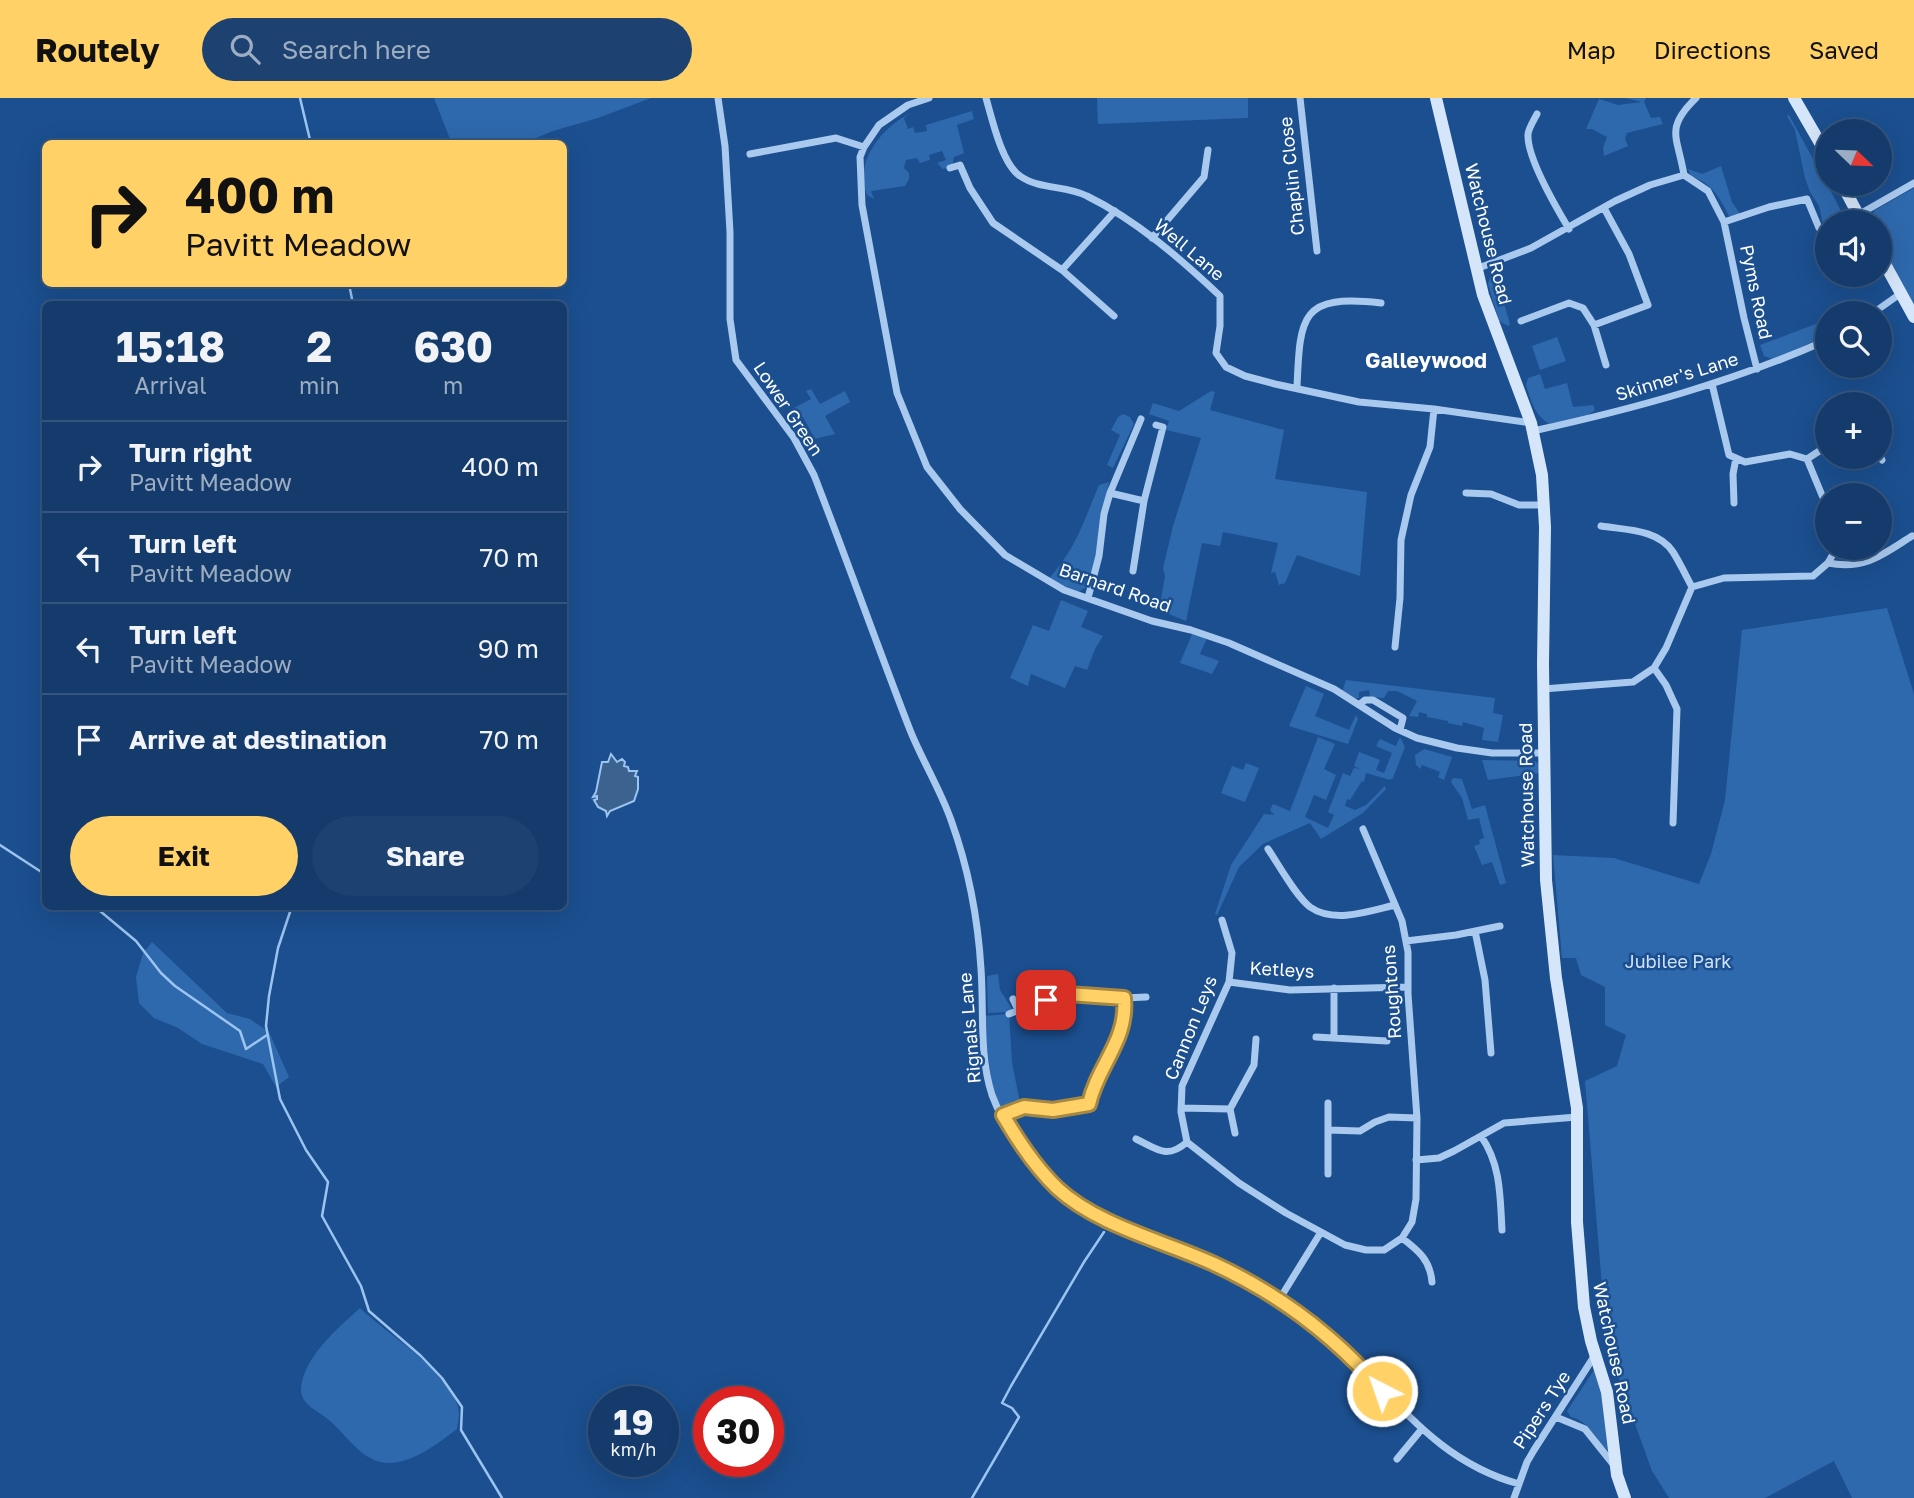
<!DOCTYPE html>
<meta charset="utf-8">
<style>
:root{--surface:#143b6b;--page:#1d4271;--text:#f1f3f6;--muted:#9dadc1;--line:#33557e;--accent:#ffd166}
body{margin:0;font-family:"Golos Text",sans-serif;background:var(--page);color:var(--text);height:100vh;display:flex;flex-direction:column;font-size:26px;white-space:nowrap}
*{box-sizing:border-box;margin:0}
p{font-size:23px;color:var(--muted)}
.icon{flex:none;width:38px;height:38px;fill:none;stroke:currentColor;stroke-width:2;stroke-linecap:round;stroke-linejoin:round}
.map{position:relative;flex:1;overflow:hidden}
.side{position:absolute;left:42px;top:203px;width:525px;height:609px;display:flex;flex-direction:column;background:var(--surface);border-radius:10px;box-shadow:0 7px 28px #0002,0 0 0 2px var(--line)}
.side>*{flex:none}
.hud{position:absolute;left:42px;top:42px;width:525px;height:147px;border-radius:10px;box-shadow:0 7px 28px #0002,0 0 0 2px var(--line);background:#ffd166;color:#111;overflow:hidden}
.needle{width:46px;rotate:113deg}
.tools{position:absolute;left:1815px;top:21px;display:grid;gap:14px}
.tools a{display:grid;place-items:center;width:77px;height:77px;border-radius:50%;background:var(--surface);box-shadow:0 7px 28px #0002,0 0 0 2px var(--line);font-size:35px}
.speed{position:absolute;left:588px;top:1288px;display:flex;gap:14px;font-size:35px;font-weight:700;text-align:center}
.speed>*{display:grid;place-content:center;width:91px;height:91px;border-radius:50%;background:var(--surface);box-shadow:0 7px 28px #0002,0 0 0 2px var(--line);line-height:1}
.speed small{font-size:18px;font-weight:400}
.speed .limit{border:10px solid #d22;background:#fff;color:#111}
.pin{position:absolute;display:grid;place-items:center;width:60px;height:60px;color:#fff;margin:-30px;border-radius:14px;box-shadow:0 4px 10px #0006}
.me{position:absolute;width:77px;margin:-38px;rotate:319deg;stroke-linejoin:round;filter:drop-shadow(0 0 5px #0008)}
.turn{display:flex;align-items:center;gap:24px;height:147px;padding:0 28px;font-size:32px}
.turn .icon{width:91px;height:91px;stroke-width:2.5}
.turn b{display:block;font-size:49px;line-height:60px}
.eta{display:flex;justify-content:space-evenly;align-items:center;height:119px;text-align:center}
.eta b{font-size:42px;font-weight:700;line-height:49px}
.button{display:flex;gap:14px;margin-top:auto;padding:14px 28px}
.button a{flex:1;height:80px;border-radius:42px;background:var(--accent);color:#111;font-size:28px;font-weight:700;line-height:80px;text-align:center}
.button a+a{background:var(--page);color:var(--text)}
ul{padding:0;list-style:none}
li{display:flex;align-items:center;gap:21px;height:91px;padding:0 28px;border-top:2px solid var(--line)}
li div{flex:1}
li b{display:block;font-size:26px}
li em{font-style:normal}
header{display:flex;align-items:center;gap:42px;box-sizing:border-box;height:98px;padding:0 35px;background:var(--accent);color:#111}
header strong{font-size:33px}
nav{display:flex;gap:38px;margin-inline-start:auto;font-size:24px}
.search{width:490px;height:63px;background:var(--page);display:flex;align-items:center;gap:18px;box-sizing:border-box;padding:0 24px;border-radius:38px;color:var(--muted);font-size:26px}
.map>svg:first-child{display:block}
.green{fill:#2e69ad}
.water{fill:#3c6290;stroke:#9cc4f0;stroke-width:2}
.lines{fill:none;stroke-linecap:round;stroke-linejoin:round}
.stream{stroke:#9cc4f0;stroke-width:2.5}
.street{stroke:#a9c9ee;stroke-width:7}
.secondary{stroke:#d6e6fa;stroke-width:12}
.route-casing{stroke:#a68842;stroke-width:18}
.route{stroke:#ffd166;stroke-width:12}
.labels{text-anchor:middle;stroke-width:5;stroke-linejoin:round;paint-order:stroke}
.street-label{font-size:18px;fill:#fff;stroke:#1b4f8f}
.park-label{font-size:18px;fill:#cfe3fa;stroke:#1b4f8f}
.quarter-label{font-size:21px;font-weight:bold;fill:#fff;stroke:#1b4f8f}
</style>
<header>
<strong>Routely</strong>
<div class="search"><svg class="icon" aria-label="search" viewBox="0 0 24 24"><circle cx="10" cy="10" r="6"/><path d="M15 15l6 6"/></svg>Search here</div>
<nav><a>Map</a><a>Directions</a><a>Saved</a></nav>
</header>
<div class="map">
<svg width="1914" height="1400" viewBox="0 0 1914 1400">
<rect width="100%" height="100%" fill="#1b4f8f"/>
<!-- green -->
<path class="green" d="M434,0H651L598,20L553,33L524,45L452,46Z
M1097,0H1248V20L1098,26Z
M1625,0H1646L1644,4L1651,20L1660,19L1663,26L1627,35L1625,41L1628,48L1604,58L1603,50L1607,39L1592,31H1586L1599,1L1618,7L1642,4Z
M972,13L974,21L957,27L964,55L954,59L952,69L943,71L937,65L946,62L942,53L929,57L930,62L920,65L917,60L906,62L904,70L909,75V81L905,88L871,93L874,101L867,97C853,64 883,28 911,15L904,20L908,31L913,29L915,35L927,33L926,27Z
M1789,17L1836,103L1840,111L1839,124L1823,126L1819,108L1810,94L1805,80L1795,32L1787,18Z
M1721,68L1732,104L1740,116L1735,120L1729,118C1719,98 1712,86 1691,78L1688,71L1702,76Z
M1914,90V211L1880,149V124H1867L1875,112Z
M1497,172L1496,178L1510,226L1508,228L1499,223L1488,186L1491,176Z
M1821,224L1827,237L1780,259L1773,261L1764,258L1760,247Z
M1557,239L1566,263L1540,272L1532,248Z
M1540,276L1545,291L1567,285L1573,309L1593,307L1595,312C1584,322 1563,323 1549,326C1534,316 1531,303 1526,287L1528,280Z
M811,291L820,306L845,293L850,304L825,318L835,336L815,341L803,319L790,312L811,301L806,293Z
M1211,293L1215,294L1210,312L1284,332L1275,381L1367,394L1360,478L1297,457L1285,485L1279,487L1275,474L1271,475L1278,445L1223,434L1220,448L1202,445L1186,523L1159,512L1165,478L1163,470L1173,428L1201,340L1166,332L1169,323L1149,316L1153,305L1179,313Z
M1123,316L1130,319L1134,326L1113,370L1107,367L1120,337L1111,332L1118,319Z
M1109,384L1096,458L1087,489L1076,495L1047,483C1077,449 1082,427 1099,387Z
M1061,502L1088,513L1081,529L1103,538L1095,551L1087,572L1075,568L1065,590L1031,576L1028,588L1010,580L1033,527L1049,533Z
M1887,510L1914,596V1400H1852L1834,1363L1765,1400H1669L1652,1373L1607,1248L1585,983L1617,968L1626,937L1605,927V889L1581,877L1576,860H1562L1553,757L1614,760L1699,786L1711,756L1725,702L1742,532Z
M1192,536L1207,540L1200,556L1219,563L1212,576L1180,565Z
M1346,582L1495,600L1493,615L1503,617L1498,644L1482,642L1484,630L1463,624L1462,628L1448,625V623L1427,619V616L1419,614L1418,619L1409,618L1417,603L1397,593H1388L1384,600L1370,599L1369,592L1359,594V600H1355L1342,594Z
M1306,588L1324,596L1315,618L1349,632L1356,617L1358,621L1348,646L1289,628Z
M1318,639L1335,646L1324,671L1336,677L1326,702L1314,697L1305,719L1328,730L1334,717L1328,714L1343,675L1350,678L1354,670L1360,671L1354,668L1359,654L1380,662L1376,672L1384,675L1392,655L1376,648L1380,641L1396,648L1400,639L1405,649L1393,680L1390,682L1366,675L1364,684L1362,683L1350,702L1347,701L1345,708L1355,712L1366,707L1385,688L1386,691L1363,715L1321,741L1310,725L1263,746L1239,769L1217,817L1215,816L1231,767L1264,716L1274,717L1270,712L1273,706L1290,713Z
M1424,651L1452,659L1444,682L1438,679L1440,674L1422,667L1420,671L1416,667L1415,657Z
M1482,662L1535,663L1539,666L1541,675L1488,682Z
M1246,665L1259,670L1245,704L1221,695L1232,668L1243,672Z
M1453,680L1462,681L1472,711L1485,707L1506,785L1500,787L1492,764L1482,767L1474,748L1480,746L1479,742L1484,740L1479,720L1468,722L1462,700L1451,684Z
M152,844L227,915L250,921L269,934L289,979L276,989L263,966L202,946L178,930L154,920L139,905L136,879L143,855Z
M998,876L1000,892L1012,911L1008,914L988,915L987,878Z
M1009,916L1012,964L1021,1010L1003,1017L993,997L983,918Z
M360,1210C388,1237 448,1272 458,1309C460,1316 458,1324 457,1331C436,1347 402,1374 374,1362C356,1354 344,1335 329,1322C320,1314 301,1307 301,1292C302,1260 339,1229 360,1210Z
M1594,1272L1599,1274L1609,1354C1595,1342 1591,1324 1571,1319L1567,1313Z"/>
<!-- water -->
<path class="water" d="M611,656L617,664L622,661L625,664L624,668L628,669L629,673H637L635,678L638,679V691L634,703L610,713L607,718L606,713L598,709L594,702L597,701V698L593,699L596,694L602,664H608Z"/>
<g class="lines">
<!-- stream -->
<path class="stream" d="M300,0L311,46
M349,186L353,206
M0,747L46,777
M94,808L136,843L161,875L175,888L240,933L246,951L267,937
M292,808L278,850L269,898L266,928L280,1001L306,1052L328,1084L322,1118L361,1188L369,1213L421,1258L442,1280L462,1309L461,1332L502,1400
M972,1400L1019,1319L1012,1310L1002,1305L1011,1288L1084,1164L1104,1134"/>
<!-- street -->
<path class="street" d="M718,0L725,48L730,134V221L736,262L794,340L814,377C847,462 877,547 910,632C922,662 940,691 951,722C968,769 978,821 981,871C984,912 979,957 992,997C1003,1028 1029,1060 1051,1084C1088,1123 1161,1143 1210,1164C1245,1180 1277,1200 1307,1221C1384,1277 1421,1359 1519,1386
M929,0L908,7L879,27L864,49L860,59L862,107L897,295L927,369L960,411L1005,457L1064,492L1152,523L1191,532L1229,545L1334,591L1395,630L1417,640L1457,650L1492,655H1543
M986,0C992,21 1002,66 1020,78C1040,92 1066,87 1087,98C1136,122 1181,161 1220,198V228L1216,255L1226,269L1245,278L1275,286L1359,304L1434,311L1531,325
M1300,0L1317,153
M1537,16C1534,22 1528,31 1528,37C1527,60 1557,111 1569,131
M750,56L836,40L864,49
M950,70L960,67L970,90L993,125L1062,172L1114,218
M1684,77C1678,39 1664,31 1696,0
M1858,117L1914,85
M1724,124L1769,109L1807,101L1819,130
M1152,140L1204,79L1208,52
M1476,171L1531,150L1615,103L1650,87L1684,77L1708,93L1724,124L1744,220L1757,271
M1062,172L1115,113
M1873,215L1900,196
M1521,223L1569,205L1583,210L1594,227L1606,267
M1594,227L1648,207L1629,156L1604,110
M1712,286L1729,357L1745,364L1790,356L1807,361L1827,348
M1297,289C1300,217 1301,196 1381,205
M1533,333C1633,311 1733,284 1827,242
M1880,358L1882,362
M1807,361L1824,402L1827,419
M1110,395L1144,403
M1466,395L1491,396L1519,407H1544
M1734,405L1733,376L1736,360
M1601,428C1626,432 1658,431 1673,454C1680,465 1686,478 1692,489
M1828,465L1833,456L1832,450
M1133,473L1144,403L1163,329L1156,327
M1088,500L1099,458L1104,416L1110,395L1141,321
M1395,549L1400,500L1401,442L1411,397L1430,349L1434,311
M1654,570L1666,587L1677,611L1673,725
M1543,591L1633,584L1654,570L1666,550L1692,489L1724,480L1813,478L1828,465C1865,472 1882,457 1912,438
M1359,607L1365,602H1373L1403,620L1400,632
M1268,751C1279,767 1295,797 1310,809C1334,826 1370,813 1395,807
M1222,822L1232,855L1229,884L1182,988L1181,1014L1187,1044L1239,1085L1286,1115L1345,1147L1366,1152H1384L1402,1140L1412,1124L1416,1101L1417,1020L1408,896V854L1402,823L1363,731
M1475,833L1485,882L1491,955
M1406,843L1456,837L1500,828
M1229,884L1290,892L1408,889
M1124,900L1146,899
M1013,901L1018,912
M1334,938V890
M1316,939L1387,943
M1181,1010L1230,1011
M1003,1017L1024,1009L1053,1012L1089,1006C1098,965 1129,943 1124,900L1068,896L1046,902L1009,916
M1328,1032L1360,1033L1375,1024L1389,1019L1417,1020
M1235,1035L1230,1011L1254,967L1256,941
M1481,1038C1501,1067 1500,1098 1502,1132
M1136,1041C1157,1051 1167,1062 1187,1044
M1416,1062L1439,1060L1454,1053L1504,1025L1577,1019
M1328,1076V1005
M1402,1140C1419,1153 1430,1162 1432,1184
M1279,1202L1321,1134
M1556,1319L1585,1331L1613,1366
M1397,1361L1421,1332
M1514,1400L1527,1364L1534,1352L1595,1257"/>
<!-- secondary -->
<path class="secondary" d="M1436,0L1483,197L1531,325L1542,377L1545,429L1543,566L1546,782L1556,880L1577,1010V1124L1584,1209L1591,1243L1607,1294L1617,1377L1625,1400
M1794,0L1827,57
M1842,86L1862,124
M1880,157L1914,219"/>
</g>
<g class="lines">
<defs>
<path id="route" d="M1046,902L1068,896L1124,900C1128,943 1098,966 1089,1006L1053,1012L1024,1009L1003,1017C1018,1043 1035,1069 1057,1090C1098,1128 1164,1143 1214,1166C1279,1196 1335,1238 1382,1293"/>
</defs>
<!-- route casing -->
<use href="#route" class="route-casing"/>
<!-- route -->
<use href="#route" class="route"/>
</g>
<g class="labels">
<!-- street labels -->
<g class="street-label">
<text transform="translate(1292 78) rotate(-96)" y="6">Chaplin Close</text>
<text transform="translate(1488 136) rotate(76)" y="6">Watchouse Road</text>
<text transform="translate(1189 152) rotate(40)" y="6">Well Lane</text>
<text transform="translate(1756 194) rotate(78)" y="6">Pyms Road</text>
<text transform="translate(1677 279) rotate(-17)" y="6">Skinner's Lane</text>
<text transform="translate(788 311) rotate(56)" y="6">Lower Green</text>
<text transform="translate(1115 490) rotate(19)" y="6">Barnard Road</text>
<text transform="translate(1527 697) rotate(-91)" y="6">Watchouse Road</text>
<text transform="translate(1282 872) rotate(3)" y="6">Ketleys</text>
<text transform="translate(1392 894) rotate(-94)" y="6">Roughtons</text>
<text transform="translate(970 930) rotate(-95)" y="6">Rignals Lane</text>
<text transform="translate(1191 930) rotate(-68)" y="6">Cannon Leys</text>
<text transform="translate(1614 1255) rotate(78)" y="6">Watchouse Road</text>
<text transform="translate(1542 1312) rotate(-57)" y="6">Pipers Tye</text>
</g>
<!-- park labels -->
<g class="park-label">
<text x="1678" y="870">Jubilee Park</text>
</g>
<!-- quarter labels -->
<g class="quarter-label">
<text x="1426" y="270">Galleywood</text>
</g>
</g>
</svg>
<div class="tools">
<a><svg class="needle" viewBox="-14 -14 28 28"><path d="M0-13l5 13h-10z" fill="#e53935"/><path d="M0 13l5-13h-10z" fill="#9dadc1"/></svg></a>
<a><svg class="icon" aria-label="sound" viewBox="0 0 24 24"><path d="M4 9h4l5-4v14l-5-4H4zM17 9q2 3 0 6"/></svg></a>
<a><svg class="icon" aria-label="search" viewBox="0 0 24 24"><circle cx="10" cy="10" r="6"/><path d="M15 15l6 6"/></svg></a>
<a>+</a>
<a>−</a>
</div>
<div class="speed"><div>19<small>km/h</small></div><div class="limit">30</div></div>
<div class="pin" style="left:1046px;top:902px;background:#d93025"><svg class="icon" aria-label="arrive" viewBox="0 0 24 24"><path d="M6 21V4h12l-3 4 3 4H6"/></svg></div>
<svg class="me" style="left:1382px;top:1293px" viewBox="-20 -20 40 40"><circle r="17" fill="#ffd166" stroke="#fff" stroke-width="3"/><path d="M0-11L8 9 0 5-8 9z" fill="#fff"/></svg>
<div class="hud">
<div class="turn"><svg class="icon" aria-label="right" viewBox="0 0 24 24"><path d="M7 20v-9h11M14 6l5 5-5 5"/></svg><div><b>400 m</b>Pavitt Meadow</div></div>
</div>
<section class="side">
<div class="eta">
<div><b>15:18</b><p>Arrival</p></div>
<div><b>2</b><p>min</p></div>
<div><b>630</b><p>m</p></div>
</div>
<ul>
<li><svg class="icon" aria-label="right" viewBox="0 0 24 24"><path d="M7 20v-9h11M14 6l5 5-5 5"/></svg><div><b>Turn right</b><p>Pavitt Meadow</p></div><em>400 m</em></li>
<li><svg class="icon" aria-label="left" viewBox="0 0 24 24"><path d="M17 20v-9H6M10 6l-5 5 5 5"/></svg><div><b>Turn left</b><p>Pavitt Meadow</p></div><em>70 m</em></li>
<li><svg class="icon" aria-label="left" viewBox="0 0 24 24"><path d="M17 20v-9H6M10 6l-5 5 5 5"/></svg><div><b>Turn left</b><p>Pavitt Meadow</p></div><em>90 m</em></li>
<li><svg class="icon" aria-label="arrive" viewBox="0 0 24 24"><path d="M6 21V4h12l-3 4 3 4H6"/></svg><div><b>Arrive at destination</b></div><em>70 m</em></li>
</ul>
<div class="button"><a>Exit</a><a>Share</a></div>
</section>
</div>
